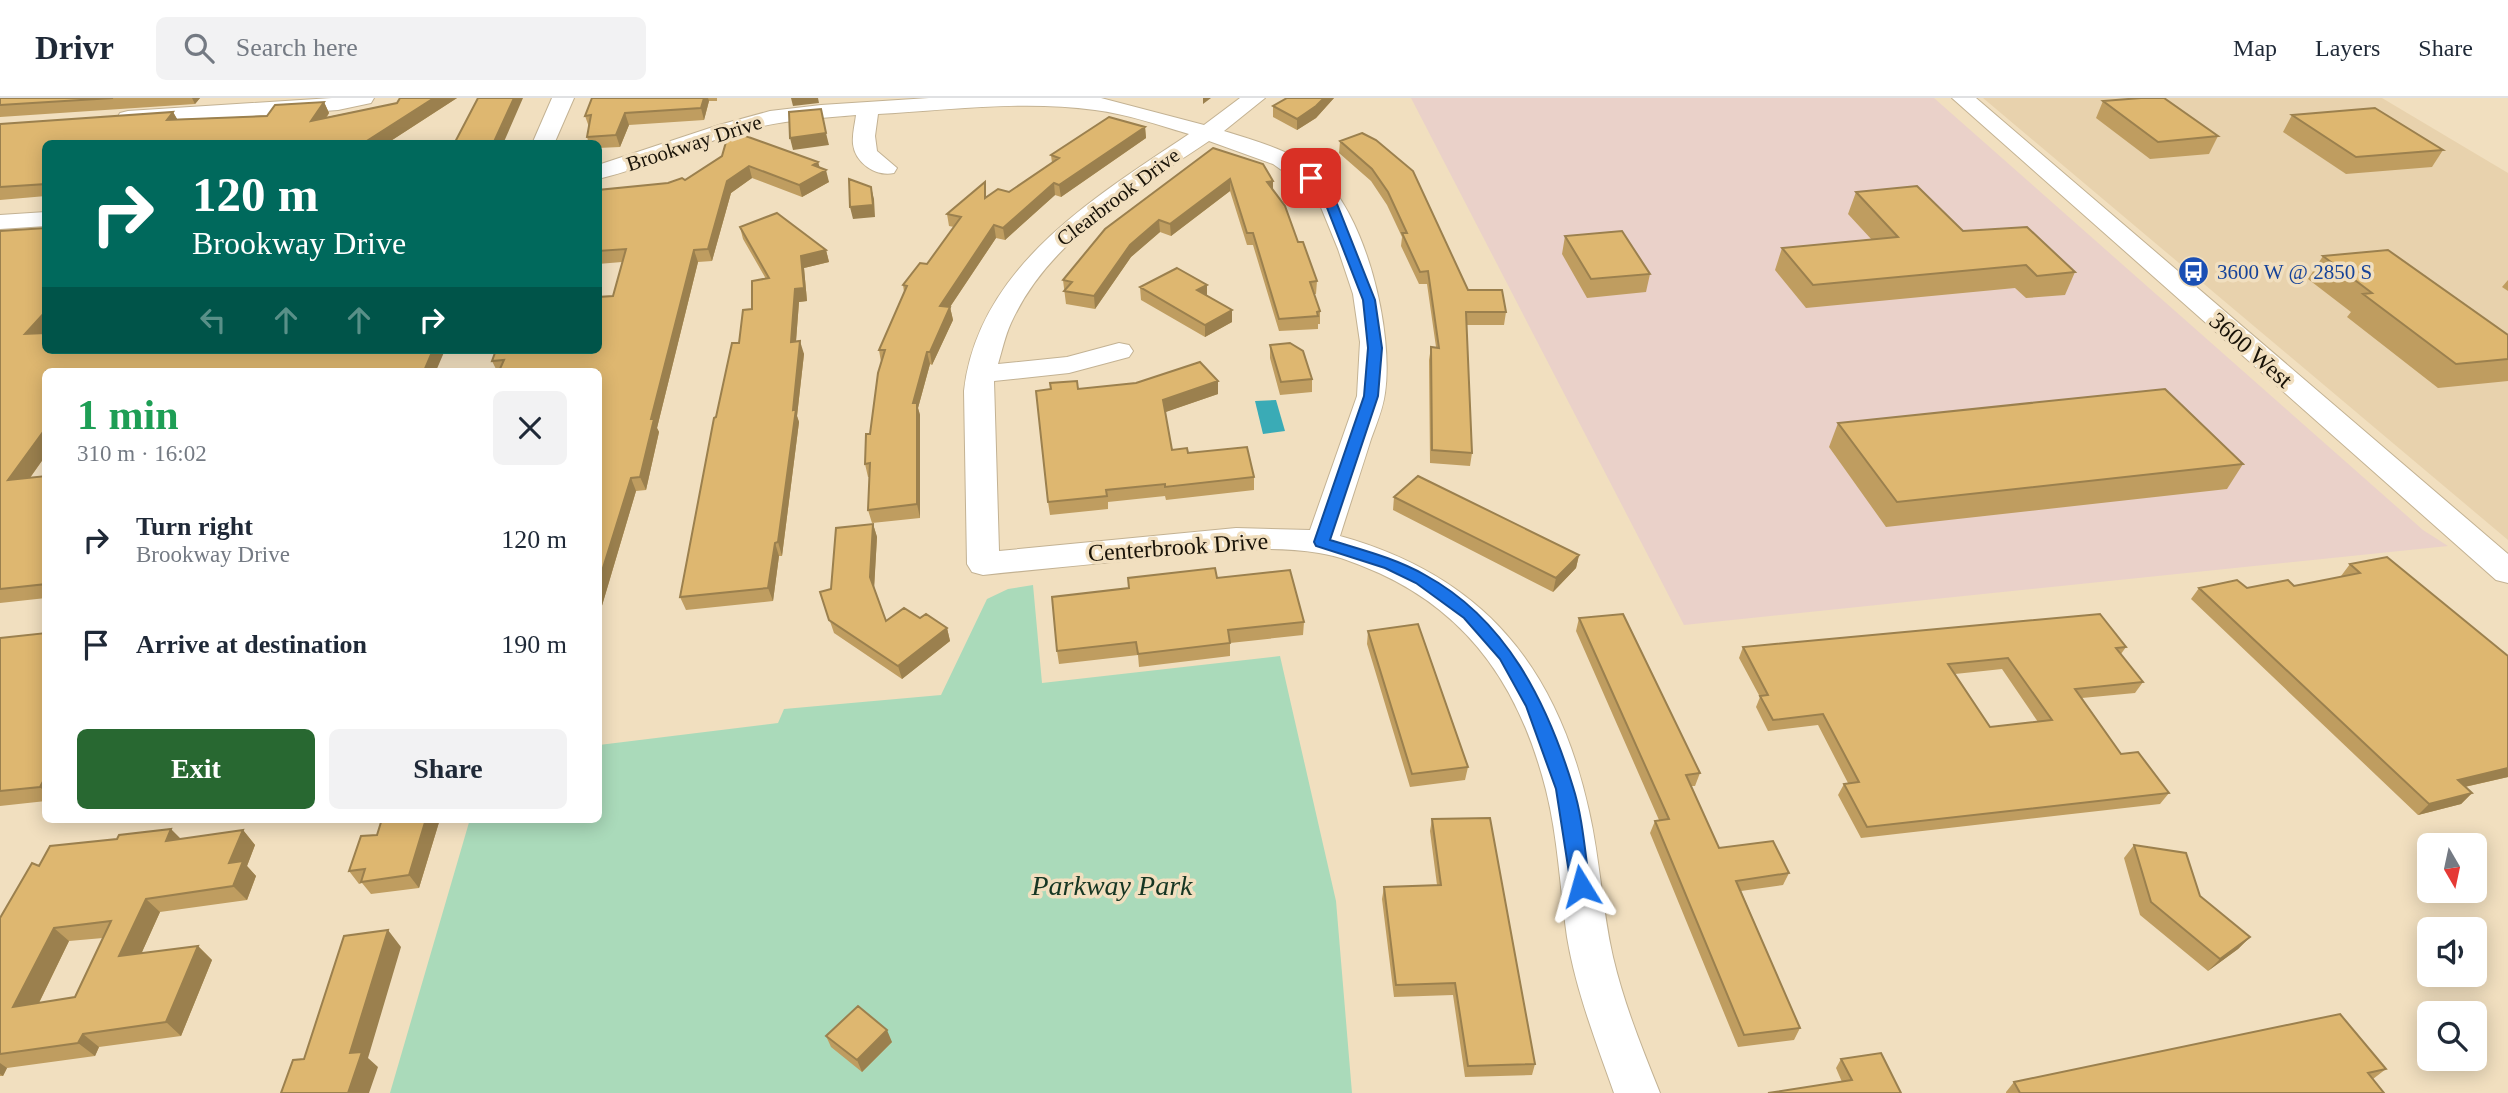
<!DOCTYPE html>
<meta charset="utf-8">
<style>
:root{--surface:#fff;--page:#f2f2f3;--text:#1f2937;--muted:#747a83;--line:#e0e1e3;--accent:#286831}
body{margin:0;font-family:Georgia,serif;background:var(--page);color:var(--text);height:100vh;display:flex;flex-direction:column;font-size:26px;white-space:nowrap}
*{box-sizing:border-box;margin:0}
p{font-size:23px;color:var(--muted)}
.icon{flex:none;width:38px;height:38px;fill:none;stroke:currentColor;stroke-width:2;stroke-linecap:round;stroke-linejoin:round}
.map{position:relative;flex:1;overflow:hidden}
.panel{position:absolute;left:42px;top:270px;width:560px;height:455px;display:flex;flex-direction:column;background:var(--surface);border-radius:10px;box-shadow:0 4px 18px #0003}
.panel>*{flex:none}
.banner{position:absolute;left:42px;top:42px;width:560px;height:214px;border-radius:10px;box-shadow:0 4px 18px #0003;background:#00695c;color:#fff;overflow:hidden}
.needle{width:46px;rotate:171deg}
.fabs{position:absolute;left:2417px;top:735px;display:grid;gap:14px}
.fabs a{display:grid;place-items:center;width:70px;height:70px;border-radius:10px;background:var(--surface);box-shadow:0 4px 18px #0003;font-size:35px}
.pin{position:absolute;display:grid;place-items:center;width:60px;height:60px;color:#fff;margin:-30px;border-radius:14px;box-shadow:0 4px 10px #0006}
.me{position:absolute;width:77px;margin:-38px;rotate:352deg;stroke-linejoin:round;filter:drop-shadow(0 0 5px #0008)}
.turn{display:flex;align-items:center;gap:24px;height:147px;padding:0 35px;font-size:32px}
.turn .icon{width:91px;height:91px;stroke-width:2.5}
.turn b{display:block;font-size:49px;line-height:60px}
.lanes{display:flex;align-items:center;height:66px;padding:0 35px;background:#0003;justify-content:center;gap:35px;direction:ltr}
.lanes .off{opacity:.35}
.round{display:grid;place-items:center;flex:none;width:74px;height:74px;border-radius:10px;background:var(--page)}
.summary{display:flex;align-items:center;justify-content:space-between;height:119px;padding:0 35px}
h1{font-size:42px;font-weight:700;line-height:52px;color:#1e9e55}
.primary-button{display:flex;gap:14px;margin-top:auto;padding:14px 35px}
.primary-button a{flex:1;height:80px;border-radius:10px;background:var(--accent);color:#fff;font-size:28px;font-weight:700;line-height:80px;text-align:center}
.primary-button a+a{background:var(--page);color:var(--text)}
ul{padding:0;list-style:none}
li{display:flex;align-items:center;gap:21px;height:105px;padding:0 35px}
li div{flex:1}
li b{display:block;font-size:26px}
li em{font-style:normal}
header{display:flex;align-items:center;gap:42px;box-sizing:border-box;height:98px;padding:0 35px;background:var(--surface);border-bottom:2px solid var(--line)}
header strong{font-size:33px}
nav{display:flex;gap:38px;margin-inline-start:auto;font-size:24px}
.search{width:490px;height:63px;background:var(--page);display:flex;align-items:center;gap:18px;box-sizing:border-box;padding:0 24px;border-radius:10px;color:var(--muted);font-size:26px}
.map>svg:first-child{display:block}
.built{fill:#e8d2ad}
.industrial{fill:#ead1c9}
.green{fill:#aadaba}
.water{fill:#3aabb6}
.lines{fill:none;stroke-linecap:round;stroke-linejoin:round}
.minor-casing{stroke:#c3b293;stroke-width:2}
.minor{fill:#fff;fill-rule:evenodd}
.wall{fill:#bf9d60;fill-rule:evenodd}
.shaded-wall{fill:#9b804e}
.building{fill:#deb770;stroke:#9b804e;stroke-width:2;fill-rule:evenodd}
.route{fill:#1a73e8;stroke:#114b97;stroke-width:2}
.labels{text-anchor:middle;stroke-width:7;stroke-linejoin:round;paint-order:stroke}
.far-street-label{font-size:21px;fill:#191308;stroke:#f1dfbf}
.far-transit-label{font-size:21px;fill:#164399;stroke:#f1dfbf;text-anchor:start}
.street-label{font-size:24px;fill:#191308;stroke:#f1dfbf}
.near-park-label{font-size:28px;font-style:italic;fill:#163623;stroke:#f1dfbf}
</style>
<header>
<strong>Drivr</strong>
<div class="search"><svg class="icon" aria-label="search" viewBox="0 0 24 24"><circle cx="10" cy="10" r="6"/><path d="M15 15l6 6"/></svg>Search here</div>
<nav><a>Map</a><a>Layers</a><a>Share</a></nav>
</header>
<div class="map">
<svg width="2508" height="995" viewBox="0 0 2508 995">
<rect width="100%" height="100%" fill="#f1dfbf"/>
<!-- built -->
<path class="built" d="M1983,0H2382L2508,75V442Z"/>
<!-- industrial -->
<path class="industrial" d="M1411,0H1934L2423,432L2448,448L1684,527Z"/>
<!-- green -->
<path class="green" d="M1033,487L1042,585L1280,558L1336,803L1352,995H390L470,721H598L599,647L778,625L784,611L941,597L987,501L1008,491Z"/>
<!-- water -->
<path class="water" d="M1276,302L1285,333L1263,336L1255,303Z"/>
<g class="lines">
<defs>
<path id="minor" d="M332,0H374L371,5L338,12L128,27L120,25L117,20L120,15L128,13Z
M552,0H574L554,46H532Z
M929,0H1101L1204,27L1240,0H1265L1224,33C1256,43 1290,52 1316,73C1366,113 1394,234 1385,295C1383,311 1376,327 1371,341C1361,373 1350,406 1340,438C1483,478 1557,568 1589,713C1600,761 1602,811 1613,859C1624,906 1642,950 1660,995H1614C1596,944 1576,893 1567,839C1560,790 1558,740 1546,692C1521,594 1473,518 1379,475C1360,467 1340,458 1319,455C1263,446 1207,454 1151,460C1095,466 1039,471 983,477L972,474L967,466L964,293C978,169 1095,99 1189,36C1158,27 1127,16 1095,12C1024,2 949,12 878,16L875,38L877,53L897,70L894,75C876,79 855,65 853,46C852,36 855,26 856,17C822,20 787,22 754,30C701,44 652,68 598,81V67L719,27L770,13L821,7ZM1209,43L1273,66L1311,93L1318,102L1338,151L1353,196L1360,244L1357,298L1310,432L1236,430L999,453L994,283L1069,275L1129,259L1133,253L1129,247L1119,245L1067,259L998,266C1002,253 1005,238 1011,225C1049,141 1136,92 1209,43Z
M1952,0H1976L2508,456V485L2496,482Z
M46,114V128L0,131V117Z"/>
</defs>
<!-- minor casing -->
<use href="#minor" class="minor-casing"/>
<!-- minor -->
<use href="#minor" class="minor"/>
</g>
<!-- wall -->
<path class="wall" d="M0,0H200L195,6L0,19Z
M400,0H457L386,46H46V98L0,102V26L173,14L177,21L267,18L324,4L329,15L327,19L397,5Z
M592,0H717V3H709L704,22L629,27L620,49L598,50V46H589L587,39L589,29L585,18Z
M1287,0H1334L1316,20L1297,32L1273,19V8Z
M2103,3L2218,38L2209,56L2150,61L2096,20Z
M2292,17L2443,52L2432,69L2346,76L2283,34Z
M1145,29L1146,40L1061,99L1055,97L1005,142L996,140L950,209L953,222L932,267L930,266L918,310L920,317V420L872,425L868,412L870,379H868L865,366L881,264L879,252L904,194L903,187L927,166L954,129L949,128L947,116L986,99L1009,94L1052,65L1051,57Z
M1362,35L1468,192L1506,214L1504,227H1466L1472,355L1470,368L1430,365L1429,262L1431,249H1436L1427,186H1419L1401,148L1402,139L1387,107L1371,83L1339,55L1340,43Z
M1213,50L1273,83V92L1317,183L1316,196H1314L1320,213V226H1318V231L1279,233L1253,147H1247L1230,93L1171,138L1160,134L1131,159L1095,211L1066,206L1063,182Z
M722,58L818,64L820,70L829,84L802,99L752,80L731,95L712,163L698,164L657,330L659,334L646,392L636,393L601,511H598V273H497L492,263L613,198L622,164L598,166V92L668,85L685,82Z
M1856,94L1963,133L2075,174L2065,197L2026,200L2015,190L1806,210L1775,172L1782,150L1872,142L1848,116Z
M740,129L826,152L829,164L804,170L807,203L799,204L796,243L804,256L797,318L799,324L782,458H779L773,503L686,512L680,499L716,319L739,245L766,181L743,141Z
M0,133L46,273V357L30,380L46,378V500L0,505Z
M1565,138L1650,176L1646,194L1587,200L1562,156Z
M2323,158L2508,237V283L2438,290L2347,219L2351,214L2308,181Z
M2508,182V193L2502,189Z
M1207,187V197L1232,224L1205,239L1141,202L1140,189Z
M1270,247L1312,281V294L1280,297L1270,260Z
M1078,291L1218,296L1165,314L1172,352L1188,355L1254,379V392L1166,402L1165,398L1108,404V411L1050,417L1048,404Z
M1838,325L2243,366L2227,391L1886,429L1829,349Z
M1394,399L1579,457L1576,470L1553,494L1393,412Z
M873,426L877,439L874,489L886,523L920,520L947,530L950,543L902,581L834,535L820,494L831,491Z
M2350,466L2508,558V679L2465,689L2472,695L2461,706L2418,717L2191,501L2199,490H2247L2294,488L2342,479L2341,478Z
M1217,480L1304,524L1303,537L1230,545V558L1139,569L1138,557L1059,566L1057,553Z
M1579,520L1700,675L1695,688H1691L1719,750L1789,775L1783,787L1741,793L1800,930L1794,942L1738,949L1650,735L1655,723L1659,722L1576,533Z
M1368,533L1468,669L1465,682L1410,689L1367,546Z
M46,535V703L0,708V540Z
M1743,549H2126L2121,556L2143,584L2135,595L2082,600L2121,656L2169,695L2160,706L1861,740L1838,697L1844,686L1848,685L1818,627L1768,633L1756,609L1760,599L1739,560ZM2002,571L2038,624L1990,629L1955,576Z
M382,721H440L419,790L371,796L362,785L359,786L349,773L377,737Z
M1432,721L1535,966L1532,977L1465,979L1453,897L1394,899L1382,801L1384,789L1437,787L1430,733Z
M243,732L255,747L247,768L256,778L247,802L160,814L141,856L198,848L212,862L181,938L99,949L95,958L7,970L3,978H0V820L39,768L180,741ZM103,840L75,899L39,905L69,843Z
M2134,747L2200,798L2250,839L2238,851L2208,873L2140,817L2124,760Z
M826,938L892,944L862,974L831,949Z
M1841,961L1901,995L1842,984L1836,970Z
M2386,971L2373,981L2384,995H2006V994L2014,984Z"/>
<!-- shaded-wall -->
<path class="shaded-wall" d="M192,0H200L195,6Z
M434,0H457L386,46H362Z
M514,0H523L503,46H493Z
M704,0H708L709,3L704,22L701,10Z
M791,0H818L819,5L793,8Z
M1203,0H1211L1203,6Z
M1324,0H1334L1316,20L1297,32V21Z
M324,4L329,15L316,34L311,23Z
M173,14L180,26L167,22Z
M625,15L629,27L620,49L616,37Z
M1145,29L1146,40L1061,99L1059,87Z
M826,35L829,47L793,52L790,40Z
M818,64L821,75L826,72L829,84L802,99L799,87L813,67Z
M749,68L752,80L731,95L712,163L708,151L727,83Z
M1230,81V93L1171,138L1170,126Z
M1273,83V95L1267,84Z
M1054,85L1055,97L1005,142L1003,130Z
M871,89L874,101L875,119L853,121L850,109Z
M1159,122L1160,134L1131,159L1095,211L1094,198L1130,147Z
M994,127L996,140L942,221L940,208Z
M694,152L698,164L657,330L659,334L646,392L640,379L651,321Z
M826,152L829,164L804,170L807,203L799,204L795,256L791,244L795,191L801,158Z
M1207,187V199L1197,192Z
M950,209L953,222L932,267L930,254Z
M1232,212V224L1205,239V227Z
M46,213V236H25Z
M800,243L804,256L797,318L799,324L782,458L778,444Z
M433,252H445L436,273H424Z
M927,254L930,266L918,310L920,317V420L917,406L913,305Z
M1218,283V296L1163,315V302Z
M43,334L46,338V357L19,395L8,382Z
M631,380L636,393L601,511L598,506V486Z
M873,426L877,439L874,492L870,479Z
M775,445L779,458L773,503L768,490Z
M1579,457L1576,470L1553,494L1556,480Z
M947,530L950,543L902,581L898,568Z
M2508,670V679L2446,693L2458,682Z
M46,678V695L40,689Z
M2472,695L2461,706L2418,717L2429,706Z
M426,721H440L419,790L409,777Z
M171,731L185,745L166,743Z
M243,732L255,747L247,768L256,778L247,802L233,788L229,765Z
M146,801L160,814L134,872L119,858Z
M54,830L69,843L30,923L13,909Z
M388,832L401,849L368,960L378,969L369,995H348L350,955Z
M2250,839L2238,851L2208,873L2220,861Z
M198,848L212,862L181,938L166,924Z
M887,932L892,944L862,974L857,962Z
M83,936L99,949L95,958L78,945Z
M0,965L7,970L3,978L0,976Z"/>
<!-- building -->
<path class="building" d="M0,0H113L0,7Z
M400,0H434L362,46H46V86L0,89V26L173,14L167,22L267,18L275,7L324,4L311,23L397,5Z
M478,0H514L493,46H454Z
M592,0H704L701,10L625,15L616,37L587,39L591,17L585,18Z
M1287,0H1324L1316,8L1297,21L1273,8Z
M2141,0H2164L2218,38L2158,44L2103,3Z
M2375,10L2443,52L2356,59L2292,17Z
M821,11L826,35L790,40L789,14Z
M1109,19L1145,29L1059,87L1054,85L1003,130L994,127L940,208L950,209L930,254H927L913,305H917V406L868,412L870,365L865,366L866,336H870L878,275L885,252H879L907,188L903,187L920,165L927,166L961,119L947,116L985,84V100L998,91L1009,94L1059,60L1051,57Z
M1362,35L1376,42L1413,73L1468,192H1502L1506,214H1466L1472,355L1432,352L1431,249L1439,250L1428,173L1420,174L1402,135H1407L1388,94L1372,71L1340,43Z
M740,36L818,64L813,67L826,72L799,87L749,68L727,83L708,151L694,152L651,321H654L640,379L631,380L598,486V273H499L504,262L492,263L496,252H598V199L613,198L626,151L598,153V92L668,85L682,80L685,82L722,58L728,37Z
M1213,50L1263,66L1273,83L1267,84L1285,108L1298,144H1303L1317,183L1310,184L1320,213L1317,214L1318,218L1279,221L1253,135H1247L1230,81L1170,126L1159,122L1130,147L1094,198L1064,193L1072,184L1063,182L1105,131Z
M849,81L871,89L873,107L850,109Z
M1917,88L1963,133L2027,129L2075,174L2037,178L2026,167L1813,187L1782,150L1898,139L1856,94Z
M777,115L826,152L801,158L804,190L795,191L791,244L800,243L793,312L796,311L778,444L775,445L768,490L680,499L714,320L716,319L732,245H739L743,212L752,211V183L769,180L740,129Z
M46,130V213L25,236L46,235V252H433L424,273H46V334H43L8,382L46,378V486L0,491V133Z
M1622,133L1650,176L1591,181L1565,138Z
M2388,152L2508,237V261L2456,266L2363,196L2372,195L2323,158Z
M1177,170L1207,187L1197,192L1232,212L1205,227L1140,189Z
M1290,245L1303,253L1312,281L1281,284L1270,247Z
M1200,264L1218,283L1163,302L1172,352L1187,350L1188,355L1247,349L1254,379L1165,389V386L1106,392L1107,398L1048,404L1036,293L1051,291L1050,285L1077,283L1078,291L1136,285Z
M2165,291L2243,366L1897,404L1838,325Z
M1418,378L1579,457L1556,480L1394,399Z
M873,426L870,479L886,523L904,510L920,520L926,516L947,530L898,568L829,522L820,494L831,491L836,430Z
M2387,459L2508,558V670L2458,682L2472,695L2429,706L2199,490L2237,482L2247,490L2288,482L2294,488L2360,475L2350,466Z
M1215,470L1217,480L1290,472L1304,524L1228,532L1230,545L1138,556L1136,544L1057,553L1052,499L1129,490L1128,480Z
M1623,516L1700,675L1686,677L1719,750L1773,743L1789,775L1736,783L1800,930L1744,937L1655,723L1669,721L1579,520Z
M2100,516L2126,549L2116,550L2143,584L2075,591L2121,656L2138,654L2169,695L1867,729L1844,686L1859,684L1823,616L1773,622L1760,598L1768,597L1743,549ZM2008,560L2052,622L1990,629L1948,566Z
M1418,526L1468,669L1412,676L1368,533Z
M46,535V678L40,689L0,693V540Z
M1490,720L1535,966L1468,968L1455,885L1396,887L1384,789L1441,787L1432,721Z
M382,721H426L409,777L361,784L365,771L349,773L361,738L377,737Z
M171,731L166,743L243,732L229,765L243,763L233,788L146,801L119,858L198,848L166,924L83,936L78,945L0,956V820L32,765L39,768L50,748L117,741L119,737ZM111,823L75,899L13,909L54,830Z
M2134,747L2186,755L2200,798L2250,839L2220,861L2151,804Z
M388,832L350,955L362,954L348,995H281L293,962L304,961L344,838Z
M858,908L887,932L857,962L826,938Z
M2340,916L2386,971L2368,975L2384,995H2020L2014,984Z
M1881,955L1901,995H1768L1852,982L1841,961Z"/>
<!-- route -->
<path class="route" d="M1308,78H1315L1335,101L1375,202L1382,250L1378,298L1330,442C1362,452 1395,460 1425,477C1506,521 1547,604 1573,689C1583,720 1585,756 1590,788L1587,794L1581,796L1574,794L1571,788L1556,691L1526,608L1500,561L1464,520L1416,485L1385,470L1316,448L1314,444L1364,298L1368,250L1363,202L1324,102L1306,80Z"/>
<!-- icons -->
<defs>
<symbol id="bus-disc" viewBox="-11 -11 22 22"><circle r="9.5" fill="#1a4fb4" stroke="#f1dfbf"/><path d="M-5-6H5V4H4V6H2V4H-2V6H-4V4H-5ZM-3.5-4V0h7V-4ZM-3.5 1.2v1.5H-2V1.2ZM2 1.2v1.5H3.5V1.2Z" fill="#fff"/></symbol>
</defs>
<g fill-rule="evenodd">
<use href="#bus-disc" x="2176" y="156" width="35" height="35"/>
</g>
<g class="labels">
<!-- far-street labels -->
<g class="far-street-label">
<text transform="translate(694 45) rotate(-18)" y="7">Brookway Drive</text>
<text transform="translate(1118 99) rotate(-37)" y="7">Clearbrook Drive</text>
</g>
<!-- far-transit labels -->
<g class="far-transit-label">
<text x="2217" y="181">3600 W @ 2850 S</text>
</g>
<!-- street labels -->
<g class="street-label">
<text transform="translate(2251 252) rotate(41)" y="8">3600 West</text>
<text transform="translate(1178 449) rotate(-4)" y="8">Centerbrook Drive</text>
</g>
<!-- near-park labels -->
<g class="near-park-label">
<text x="1112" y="797">Parkway Park</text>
</g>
</g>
</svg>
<div class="fabs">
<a><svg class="needle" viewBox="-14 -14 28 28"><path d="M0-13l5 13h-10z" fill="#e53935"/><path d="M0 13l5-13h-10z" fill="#747a83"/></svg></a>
<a><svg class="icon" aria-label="sound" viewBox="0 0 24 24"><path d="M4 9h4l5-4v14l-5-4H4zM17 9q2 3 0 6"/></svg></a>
<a><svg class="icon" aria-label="search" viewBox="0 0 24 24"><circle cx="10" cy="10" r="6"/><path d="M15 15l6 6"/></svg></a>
</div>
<div class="pin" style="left:1311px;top:80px;background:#d93025"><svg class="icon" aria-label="arrive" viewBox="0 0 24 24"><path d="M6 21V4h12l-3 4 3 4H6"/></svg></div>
<svg class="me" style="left:1581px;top:788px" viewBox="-20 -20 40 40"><path d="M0-17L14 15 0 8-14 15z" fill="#1a73e8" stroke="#fff" stroke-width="4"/></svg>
<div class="banner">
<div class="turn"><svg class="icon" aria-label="right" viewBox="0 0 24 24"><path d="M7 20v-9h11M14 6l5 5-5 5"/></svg><div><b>120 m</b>Brookway Drive</div></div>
<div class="lanes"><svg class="icon off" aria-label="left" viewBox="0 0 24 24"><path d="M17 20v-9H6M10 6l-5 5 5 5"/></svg><svg class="icon off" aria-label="ahead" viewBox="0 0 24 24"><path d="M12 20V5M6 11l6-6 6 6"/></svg><svg class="icon off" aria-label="ahead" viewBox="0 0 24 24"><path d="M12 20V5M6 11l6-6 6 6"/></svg><svg class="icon" aria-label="right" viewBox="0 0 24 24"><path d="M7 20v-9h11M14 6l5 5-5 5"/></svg></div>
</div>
<section class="panel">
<div class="summary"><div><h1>1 min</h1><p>310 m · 16:02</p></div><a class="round"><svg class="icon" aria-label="close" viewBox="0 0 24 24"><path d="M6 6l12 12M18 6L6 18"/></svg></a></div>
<ul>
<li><svg class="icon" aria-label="right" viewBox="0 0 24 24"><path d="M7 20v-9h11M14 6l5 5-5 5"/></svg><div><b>Turn right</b><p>Brookway Drive</p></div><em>120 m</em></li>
<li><svg class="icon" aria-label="arrive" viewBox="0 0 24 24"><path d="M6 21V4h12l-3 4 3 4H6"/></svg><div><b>Arrive at destination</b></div><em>190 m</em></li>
</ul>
<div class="primary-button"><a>Exit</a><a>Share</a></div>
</section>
</div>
